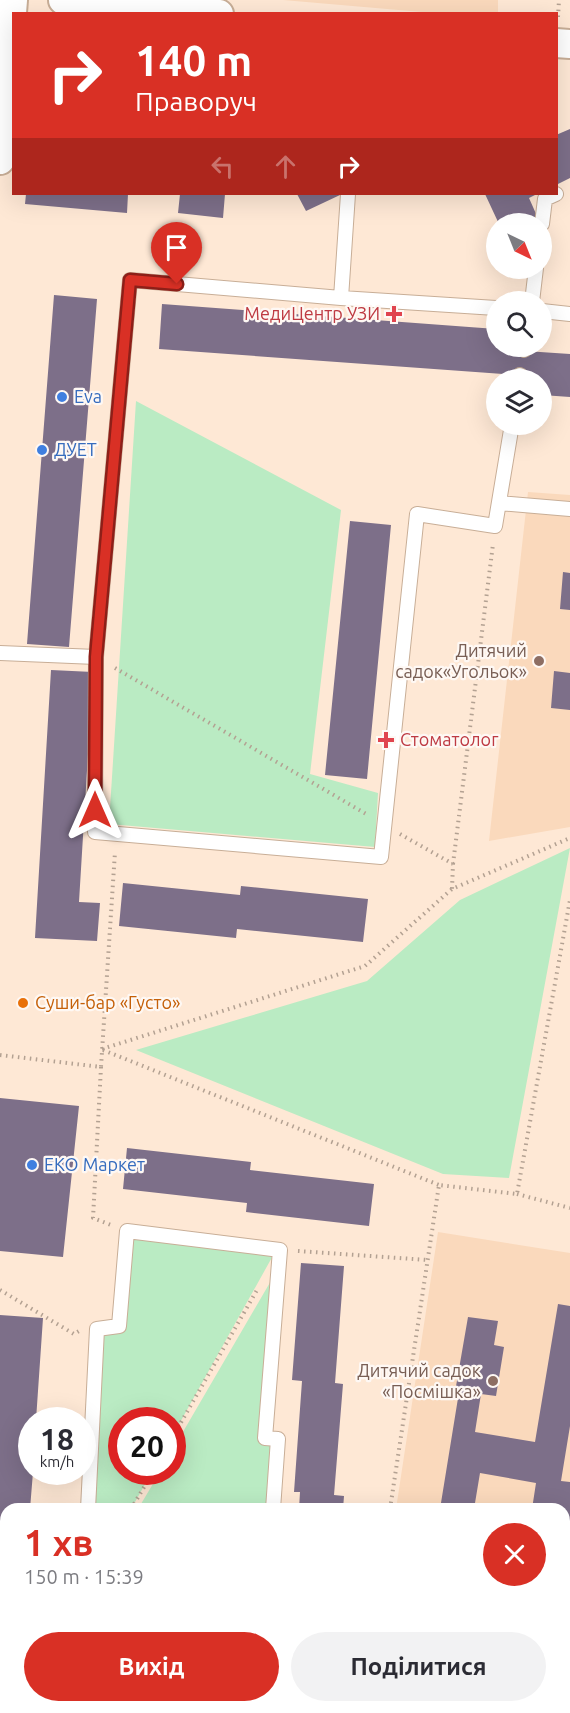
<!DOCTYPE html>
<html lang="uk">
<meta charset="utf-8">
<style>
:root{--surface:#fff;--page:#f2f2f3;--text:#2b2b33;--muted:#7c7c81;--accent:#d93025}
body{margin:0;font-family:Ubuntu,sans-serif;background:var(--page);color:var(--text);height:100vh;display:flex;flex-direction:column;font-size:22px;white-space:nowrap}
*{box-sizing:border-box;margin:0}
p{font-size:20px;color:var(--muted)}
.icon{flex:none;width:33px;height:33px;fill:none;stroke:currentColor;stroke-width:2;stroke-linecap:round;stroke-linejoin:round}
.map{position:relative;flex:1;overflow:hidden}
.details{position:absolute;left:0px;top:1503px;width:570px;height:210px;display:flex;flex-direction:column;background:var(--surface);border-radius:18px 18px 0 0;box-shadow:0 6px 24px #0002}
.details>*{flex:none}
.guide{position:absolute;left:12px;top:12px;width:546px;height:183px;border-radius:0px;box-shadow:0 6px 24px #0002;background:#d93025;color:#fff;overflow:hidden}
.needle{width:39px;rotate:137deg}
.buttons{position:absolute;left:486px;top:213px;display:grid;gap:12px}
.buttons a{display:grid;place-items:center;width:66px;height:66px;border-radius:50%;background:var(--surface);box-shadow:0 6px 24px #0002;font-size:30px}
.speed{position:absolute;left:18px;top:1407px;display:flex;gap:12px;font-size:30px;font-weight:700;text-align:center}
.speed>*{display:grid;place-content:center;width:78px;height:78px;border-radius:50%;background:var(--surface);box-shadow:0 6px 24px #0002;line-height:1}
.speed small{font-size:15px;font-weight:400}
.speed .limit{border:9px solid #d22;background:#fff;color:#111}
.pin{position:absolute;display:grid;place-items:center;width:51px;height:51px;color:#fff;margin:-62px -26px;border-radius:50% 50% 50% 0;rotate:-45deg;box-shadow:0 0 6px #0007}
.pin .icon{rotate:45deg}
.me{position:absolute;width:66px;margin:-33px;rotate:0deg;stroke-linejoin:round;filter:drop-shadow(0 0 4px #0008)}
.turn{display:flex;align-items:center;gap:21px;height:126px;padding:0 24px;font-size:27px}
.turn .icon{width:78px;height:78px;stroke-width:2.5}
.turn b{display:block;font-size:42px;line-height:51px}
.lanes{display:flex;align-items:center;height:57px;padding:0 24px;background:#0003;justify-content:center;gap:30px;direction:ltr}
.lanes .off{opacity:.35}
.round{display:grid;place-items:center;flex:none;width:63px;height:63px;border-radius:32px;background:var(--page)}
.overview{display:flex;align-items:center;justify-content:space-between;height:102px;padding:0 24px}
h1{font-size:36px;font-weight:700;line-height:45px;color:var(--accent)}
.primary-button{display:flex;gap:12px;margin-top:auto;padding:12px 24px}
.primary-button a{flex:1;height:69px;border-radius:36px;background:var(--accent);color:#fff;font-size:24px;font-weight:700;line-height:69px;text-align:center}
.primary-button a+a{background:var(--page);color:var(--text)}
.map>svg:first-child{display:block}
.built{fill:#fad9bc}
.green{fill:#baebc3}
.building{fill:#7d6f89}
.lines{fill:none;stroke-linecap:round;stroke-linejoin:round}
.lane-casing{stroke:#c8ae97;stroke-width:16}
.street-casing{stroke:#c8ae97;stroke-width:32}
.path{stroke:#b3a192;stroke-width:4;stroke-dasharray:1.5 4.5;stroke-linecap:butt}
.lane{stroke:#fff;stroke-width:14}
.street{stroke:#fff;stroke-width:28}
.route-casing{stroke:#8d1f18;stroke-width:15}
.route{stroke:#d93025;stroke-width:10}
.health-dot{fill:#e0444e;stroke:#fef8f4;stroke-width:2}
.shop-dot{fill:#3f7fe0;stroke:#fef8f4;stroke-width:2}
.education-dot{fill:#8d6e63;stroke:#fef8f4;stroke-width:2}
.food-dot{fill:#e8710a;stroke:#fef8f4;stroke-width:2}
.labels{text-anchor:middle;stroke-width:4.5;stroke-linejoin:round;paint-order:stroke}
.health-label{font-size:18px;fill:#be3a42;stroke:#fef8f4;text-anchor:end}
.shop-label{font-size:18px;fill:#366cbe;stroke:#fef8f4;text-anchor:start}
.education-label{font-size:18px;fill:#785e54;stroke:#fef8f4;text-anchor:end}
.food-label{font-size:18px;fill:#c56008;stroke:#fef8f4;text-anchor:start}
</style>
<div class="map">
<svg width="570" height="1713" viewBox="0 0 570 1713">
<rect width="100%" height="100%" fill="#fee8d5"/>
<!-- built -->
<path class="built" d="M283,0H498V13L445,14Z
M528,492L570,495V827L489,841Z
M438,1232L570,1253V1624L564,1623V1509H396Z"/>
<!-- green -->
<path class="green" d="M136,401L341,510L310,774L378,793L375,847L109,824Z
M570,848L509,1178L443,1174L136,1050L367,981L460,900Z
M127,1234L275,1252L173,1435L172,1420H122V1472H152L131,1509H93L103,1332H124Z
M279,1267L272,1443L266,1509H138L160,1472H172L173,1449Z"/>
<!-- building -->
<path class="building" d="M570,129V178L556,185V135Z
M26,194H128L127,213L25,204Z
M180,194H225L223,218L178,213Z
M297,194H339L340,195L306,211Z
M485,194H537L529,198L537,216L521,224H499Z
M54,295L97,299L69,647L27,644Z
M162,304L496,329V346H511L510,350L570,354V397L542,395V380H530V376L159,349Z
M350,521L391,525L367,779L325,775Z
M563,572L570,573V610L560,609Z
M51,670L93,672L79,902L100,903L97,941L35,938Z
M554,671L570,673V710L551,708Z
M123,883L240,895L241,886L368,899L363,942L237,929L236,938L119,926Z
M0,1098L79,1106L63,1257L0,1251Z
M127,1148L251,1162L250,1170L374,1184L369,1226L246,1212L247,1203L123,1189Z
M301,1263L344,1266L335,1383L343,1384L334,1495L344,1496L343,1509H299L300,1492H294L302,1381L292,1380Z
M558,1304L570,1306V1426L561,1481L570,1482V1527L564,1526V1509H532L536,1483L480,1473L474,1509H440L459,1392H455L468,1317L498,1321L494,1345L504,1347L496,1396L481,1394L475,1432L535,1442Z
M0,1315L43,1318L36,1420H32L33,1472L30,1509H6V1561L0,1560Z
M4,1597L6,1598V1707H41V1713H0Z
M69,1707H211V1713L69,1709Z
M247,1707H334V1713L247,1709Z"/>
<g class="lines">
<defs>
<path id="lane" d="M542,224L545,199L556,194
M341,298L348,194
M532,302L536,268
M542,311L570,314
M524,350L525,346
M519,380L520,375
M499,503L570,509
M0,653L96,657L95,832L381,857L417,514L495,526L512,424
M96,657L130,280L341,298L496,308
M88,1509L97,1329L119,1326L127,1231L280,1250L265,1438L278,1439L273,1509
M61,1713L62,1707
M349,1713L351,1707"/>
<path id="street" d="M63,0L219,14
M556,43L570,44
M0,160L13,0
M0,1589H6
M483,1707L514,1713"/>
</defs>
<!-- lane casing -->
<use href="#lane" class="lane-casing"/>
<!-- street casing -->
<use href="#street" class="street-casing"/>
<!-- path -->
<path class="path" d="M558,17L559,0
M115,668L368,815
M400,834L453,864L452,889L570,838
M453,864L493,544
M102,1049L365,966L452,889
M103,1050L439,1185
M0,1055L101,1067L115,852
M101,1067L93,1218L111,1225
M517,1194L570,1208
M298,1251L428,1260
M0,1290L74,1334L79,1331
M172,1438L257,1290
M131,1509L153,1472
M390,1509L439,1185L517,1194L570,900"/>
<!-- lane -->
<use href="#lane" class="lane"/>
<!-- street -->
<use href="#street" class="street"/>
</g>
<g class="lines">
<defs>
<path id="route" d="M95,810L96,657L130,280L177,284"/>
</defs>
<!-- route casing -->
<use href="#route" class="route-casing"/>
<!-- route -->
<use href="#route" class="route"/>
</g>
<!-- markers -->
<g class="health-dot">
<path d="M391 305h6v6h6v6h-6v6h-6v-6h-6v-6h6z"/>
<path d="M383 731h6v6h6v6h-6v6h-6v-6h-6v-6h6z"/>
</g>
<g class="shop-dot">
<circle cx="62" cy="397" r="6"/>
<circle cx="42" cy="450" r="6"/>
<circle cx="32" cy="1165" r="6"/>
</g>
<g class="education-dot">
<circle cx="539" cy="661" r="6"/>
<circle cx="493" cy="1381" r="6"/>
</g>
<circle class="food-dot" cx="23" cy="1003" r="6"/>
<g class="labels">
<!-- health labels -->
<g class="health-label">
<text x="380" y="320">МедиЦентр УЗИ</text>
<text x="400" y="746" text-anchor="start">Стоматолог</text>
</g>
<!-- shop labels -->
<g class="shop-label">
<text x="74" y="403">Eva</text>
<text x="54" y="456">ДУЕТ</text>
<text x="44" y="1171">ЕКО Маркет</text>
</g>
<!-- education labels -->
<g class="education-label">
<text x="527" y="657">Дитячий<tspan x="527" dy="21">садок«Угольок»</tspan></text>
<text x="481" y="1377">Дитячий садок<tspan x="481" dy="21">«Посмішка»</tspan></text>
</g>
<!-- food labels -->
<g class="food-label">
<text x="35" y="1009">Суши-бар «Густо»</text>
</g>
</g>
</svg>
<div class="buttons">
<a><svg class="needle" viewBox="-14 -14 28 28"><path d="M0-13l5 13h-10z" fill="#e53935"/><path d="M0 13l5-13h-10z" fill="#7c7c81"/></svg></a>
<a><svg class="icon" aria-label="search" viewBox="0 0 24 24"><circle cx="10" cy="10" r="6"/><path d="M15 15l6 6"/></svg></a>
<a><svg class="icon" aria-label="layers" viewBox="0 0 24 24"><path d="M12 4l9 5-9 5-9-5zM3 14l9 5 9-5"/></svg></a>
</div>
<div class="speed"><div>18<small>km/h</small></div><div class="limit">20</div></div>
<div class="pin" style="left:177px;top:284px;background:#d93025"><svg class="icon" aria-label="arrive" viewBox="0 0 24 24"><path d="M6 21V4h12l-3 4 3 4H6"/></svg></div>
<svg class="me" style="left:95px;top:810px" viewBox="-20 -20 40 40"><path d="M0-17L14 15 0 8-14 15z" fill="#d93025" stroke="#fff" stroke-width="4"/></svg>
<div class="guide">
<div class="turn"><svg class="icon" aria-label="right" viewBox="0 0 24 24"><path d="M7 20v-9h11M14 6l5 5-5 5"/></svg><div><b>140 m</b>Праворуч</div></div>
<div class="lanes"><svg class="icon off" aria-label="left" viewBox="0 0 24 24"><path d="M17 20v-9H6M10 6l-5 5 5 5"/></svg><svg class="icon off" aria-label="ahead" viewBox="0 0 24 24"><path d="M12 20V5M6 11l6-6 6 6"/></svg><svg class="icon" aria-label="right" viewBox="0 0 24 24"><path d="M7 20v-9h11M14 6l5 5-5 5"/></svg></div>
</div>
<section class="details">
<div class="overview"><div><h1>1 хв</h1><p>150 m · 15:39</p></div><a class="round" style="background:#d93025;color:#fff"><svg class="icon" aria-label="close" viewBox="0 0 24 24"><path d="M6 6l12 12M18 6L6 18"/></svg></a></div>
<div class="primary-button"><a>Вихід</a><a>Поділитися</a></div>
</section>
</div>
